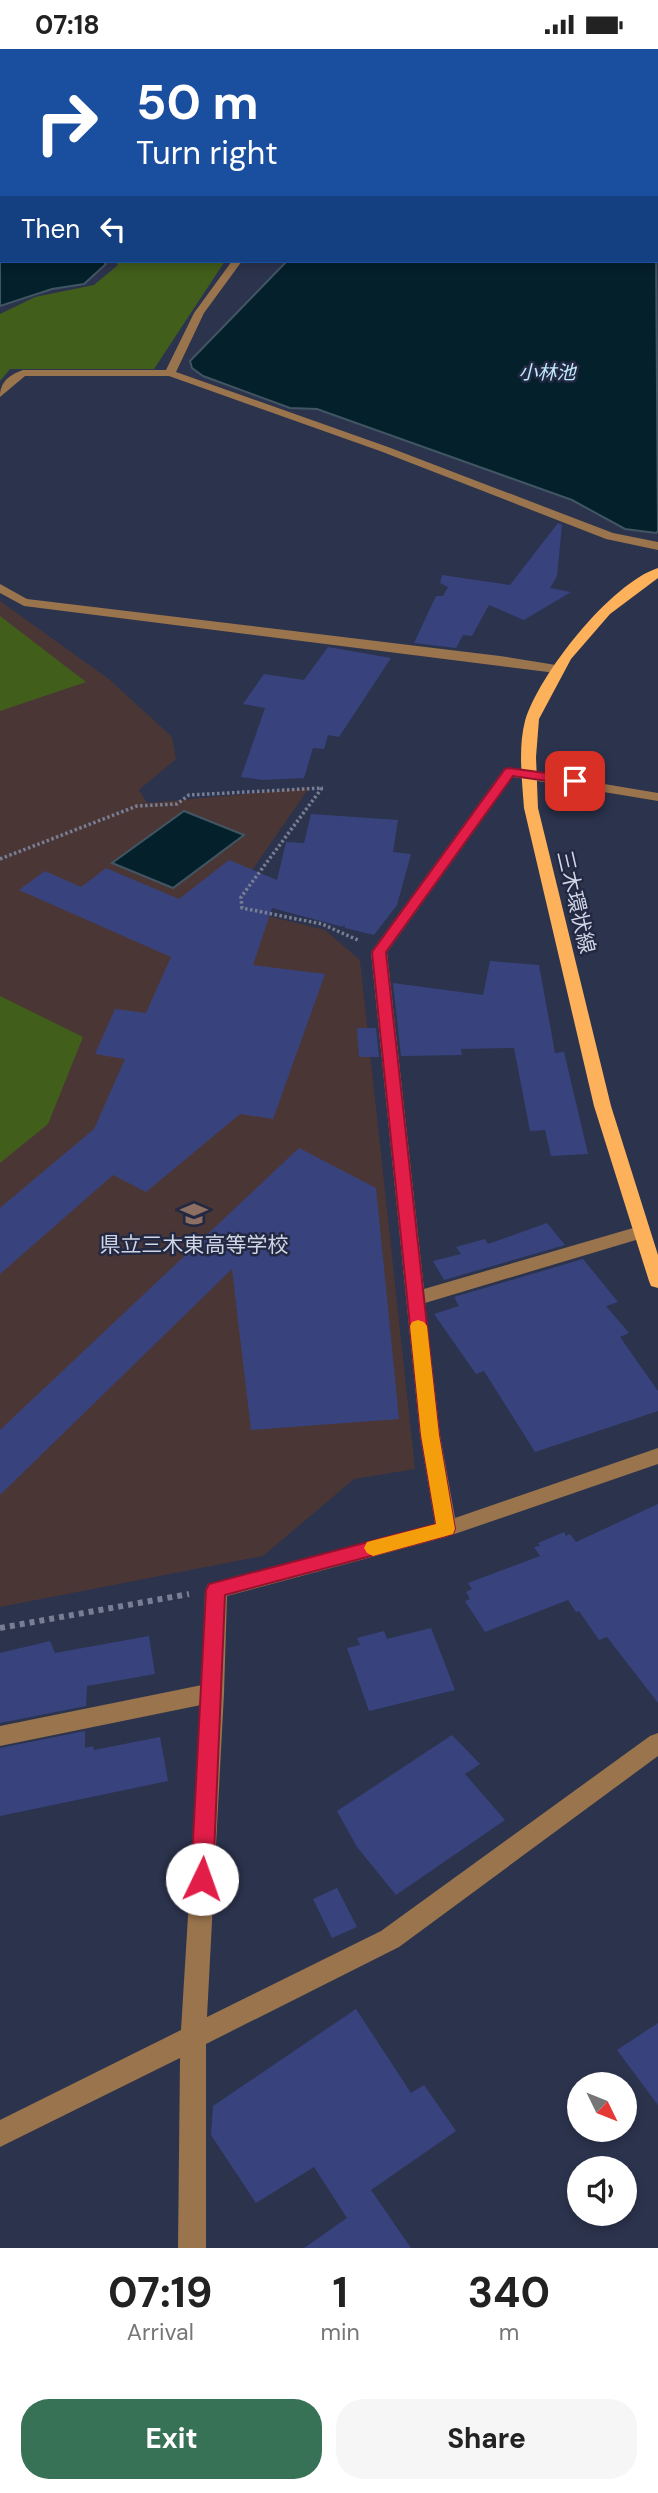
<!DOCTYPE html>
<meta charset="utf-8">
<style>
:root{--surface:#fff;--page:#f6f6f6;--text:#222;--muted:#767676;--accent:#377257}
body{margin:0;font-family:"DM Sans","Noto Sans JP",sans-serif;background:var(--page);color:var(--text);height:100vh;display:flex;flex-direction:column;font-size:26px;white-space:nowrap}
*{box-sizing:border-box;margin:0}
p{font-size:23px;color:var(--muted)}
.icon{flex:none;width:38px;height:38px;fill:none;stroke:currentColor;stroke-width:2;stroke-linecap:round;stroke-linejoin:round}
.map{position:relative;height:2199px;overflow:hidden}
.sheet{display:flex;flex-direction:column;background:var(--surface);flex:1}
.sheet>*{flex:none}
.top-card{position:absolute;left:0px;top:0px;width:658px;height:214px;box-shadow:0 4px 10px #0003;background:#1a4fa0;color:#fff;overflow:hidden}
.needle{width:46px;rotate:133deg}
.fabs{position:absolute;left:567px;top:2023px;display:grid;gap:14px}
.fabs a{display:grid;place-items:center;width:70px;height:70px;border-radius:50%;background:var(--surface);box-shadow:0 4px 10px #0003;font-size:35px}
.pin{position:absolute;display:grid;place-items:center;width:60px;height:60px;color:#fff;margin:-30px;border-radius:14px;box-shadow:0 4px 10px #0006}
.me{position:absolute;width:77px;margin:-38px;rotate:3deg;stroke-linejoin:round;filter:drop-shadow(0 0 5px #0008)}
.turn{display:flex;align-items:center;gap:24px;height:147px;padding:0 21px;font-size:32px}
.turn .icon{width:91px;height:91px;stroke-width:2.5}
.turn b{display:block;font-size:49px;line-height:60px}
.then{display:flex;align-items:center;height:66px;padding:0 21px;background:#0003;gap:14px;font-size:26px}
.eta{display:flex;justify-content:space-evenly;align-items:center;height:119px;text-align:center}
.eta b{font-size:42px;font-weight:700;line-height:49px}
.cta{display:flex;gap:14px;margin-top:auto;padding:14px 21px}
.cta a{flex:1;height:80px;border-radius:28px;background:var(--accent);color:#fff;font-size:28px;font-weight:700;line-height:80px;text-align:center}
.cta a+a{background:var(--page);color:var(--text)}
.status{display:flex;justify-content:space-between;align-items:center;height:49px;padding:0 35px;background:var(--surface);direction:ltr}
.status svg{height:19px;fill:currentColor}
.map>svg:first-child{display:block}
.education{fill:#4b3636}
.green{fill:#425e1b}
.water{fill:#04202b;stroke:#415663;stroke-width:2}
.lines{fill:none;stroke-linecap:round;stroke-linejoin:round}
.river{fill:#04202b;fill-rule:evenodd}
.building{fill:#38437e}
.path-far1{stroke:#787e93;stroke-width:3.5;stroke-dasharray:2.5 2.5;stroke-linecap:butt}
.path{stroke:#787e93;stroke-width:6;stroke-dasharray:5 5;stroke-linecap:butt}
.minor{fill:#99744d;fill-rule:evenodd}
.major{fill:#feb15b;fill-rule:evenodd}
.route{fill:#e11d48;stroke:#92132f;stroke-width:2}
.slow{fill:#f59e0b}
.labels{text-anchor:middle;stroke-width:5;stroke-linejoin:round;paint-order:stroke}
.far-water-label{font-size:19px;font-style:italic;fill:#bfeafd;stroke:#232942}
.street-label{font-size:21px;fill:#d0d5e5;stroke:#232942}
.poi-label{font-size:21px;fill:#d0d5e5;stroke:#232942}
</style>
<div class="status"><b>07:18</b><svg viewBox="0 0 49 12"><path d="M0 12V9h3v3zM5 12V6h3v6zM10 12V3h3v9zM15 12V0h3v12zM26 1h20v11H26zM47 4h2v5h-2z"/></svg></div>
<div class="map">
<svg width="658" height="2199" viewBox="0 0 658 2199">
<rect width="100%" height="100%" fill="#2c334d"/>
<!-- education -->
<path class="education" d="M0,552L110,631L172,688L176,710L139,741L147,754L309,739L227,857L325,881L360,911L415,1420L354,1430L263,1507L0,1558Z"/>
<!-- green -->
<path class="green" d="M115,212H225L154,320H10L0,332V265L35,248L94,236L118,216Z
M0,567L86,633L0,662Z
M0,947L83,988L48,1075L0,1114Z"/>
<!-- water -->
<path class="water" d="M0,83L2,212H103L106,215L84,235L52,240L0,257Z
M656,196L658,482L656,484L625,480L572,451L317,360L290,359L203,327L192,319L190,312L287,212H656Z
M184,762L244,786L173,839L112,814Z"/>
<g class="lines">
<!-- river -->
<path class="river" d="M227,0H259L226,2Z"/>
</g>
<!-- building -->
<path class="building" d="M558,474L562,476L557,527L550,539L571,543L524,571L489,556L472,587L463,586L456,599L414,594L436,547H443L448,538L440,534L442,526L510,536Z
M328,598L391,609L339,688L328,686L324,700L313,699L304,729L263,731L241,728L265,659L243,655L264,625L304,631Z
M311,765L398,771L393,803L411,805L397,856L374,886L345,879L344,875L343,878L272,859L253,916L325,925L273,1070L240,1065L146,1143L113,1126L0,1225V1159L94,1080L125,1010L95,1005L115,960L146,964L171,908L19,841L45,822L81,838L106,819L179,850L229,811L277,831L286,793L304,794Z
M490,912L539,916L555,1004L564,1003L588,1105L551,1107L545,1081L530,1082L514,999L461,1000L462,1006L401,1007L393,934L483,946Z
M357,979H376L379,1008H359Z
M299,1099L376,1139L399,1370L251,1381L232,1220L0,1446V1381Z
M547,1174L565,1196L444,1231L433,1212L461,1205L456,1198L485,1190L488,1195Z
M583,1210L618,1253L606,1257L629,1284L620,1288L658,1342V1362L535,1403L484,1322L476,1325L434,1265L459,1257L454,1248Z
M658,1455V1654L607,1588L599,1591L579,1562L576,1563L568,1551L485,1583L465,1552L470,1550L466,1543L472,1540L468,1534L540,1507L534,1498L540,1497L538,1494L564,1483L566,1487L570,1485L576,1493Z
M431,1579L455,1641L369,1662L347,1599L360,1596L357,1589L384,1582L387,1590Z
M149,1587L155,1625L87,1637L86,1657L0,1674V1604L50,1592L55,1604Z
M85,1682V1699L93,1697L94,1701L160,1688L168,1732L0,1767V1699Z
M452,1686L480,1715L465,1725L505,1771L396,1846L357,1798L337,1762Z
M337,1839L357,1878L332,1889L313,1850Z
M356,1960L411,2044L424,2036L456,2082L371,2141L411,2199H304L347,2169L314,2118L256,2154L211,2086L213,2057Z
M658,1974V2056L617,2001Z"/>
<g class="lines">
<!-- path-far1 -->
<path class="path-far1" d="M322,739L241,848L242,859L322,875L360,892
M0,810L137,757L177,755L189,746L323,739"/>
<!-- path -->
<path class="path" d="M0,1579L189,1545"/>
<!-- minor -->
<path class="minor" d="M607,0L621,2H609Z
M656,9H658V13H656Z
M656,39H658V43H656Z
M0,74H2V78H0Z
M656,173L658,174V180L656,179Z
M232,212H242L204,264L176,323L388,398L613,484L658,493V501L606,490L380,402L169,327H25L0,348C0,333 9,326 23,321H166L194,264Z
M0,535L27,550L500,607L556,616L563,620L556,624L24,557L0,544Z
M509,719L658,744V752L513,728L387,903L424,1240L640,1177L646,1178L649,1183L646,1188L425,1254L440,1386L455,1469L658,1399V1415L446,1488L227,1547L224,1644L207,1968L381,1882L650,1687L658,1684V1707L399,1898L206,1995V2199H178L180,2009L0,2098V2071L181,1981L201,1656L0,1697V1677L202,1636L205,1541L208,1535L435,1475L420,1386L371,903L504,720Z"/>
<!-- major -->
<path class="major" d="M658,519V529L610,565L571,610L539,670L536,708L538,759L611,1057L658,1206V1239L651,1237L649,1232L594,1057L524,759C522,731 518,699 525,672C539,625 611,534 658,519Z"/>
</g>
<!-- route -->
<path class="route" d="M509,719L575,728L581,732L575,736L513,727L386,903L439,1386L455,1480L453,1485L446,1487L225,1546L213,1830L210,1838L202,1841L194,1838L191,1830L206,1541L209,1535L436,1475L421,1386L372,903L505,720Z"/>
<!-- slow -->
<path class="slow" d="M418,1271L424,1273L427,1277L439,1386L455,1480L453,1485L446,1487L373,1507L367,1504L364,1499L367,1493L436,1475L421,1386L410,1277L412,1273Z"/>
<!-- icons -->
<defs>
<symbol id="school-bare" viewBox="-9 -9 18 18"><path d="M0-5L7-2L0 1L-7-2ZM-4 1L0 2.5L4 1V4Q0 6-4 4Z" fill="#8d6e63" stroke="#232942" stroke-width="2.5" paint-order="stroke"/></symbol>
</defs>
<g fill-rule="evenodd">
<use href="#school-bare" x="175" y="1146" width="38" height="38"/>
</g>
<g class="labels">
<!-- far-water labels -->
<g class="far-water-label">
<text x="547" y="330">小林池</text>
</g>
<!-- street labels -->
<g class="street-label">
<text transform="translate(576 853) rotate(77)" y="7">三木環状線</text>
</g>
<!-- poi labels -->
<g class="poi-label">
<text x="194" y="1203">県立三木東高等学校</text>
</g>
</g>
</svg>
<div class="fabs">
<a><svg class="needle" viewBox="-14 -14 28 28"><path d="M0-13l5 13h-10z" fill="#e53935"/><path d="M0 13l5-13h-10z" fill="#767676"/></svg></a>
<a><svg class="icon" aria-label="sound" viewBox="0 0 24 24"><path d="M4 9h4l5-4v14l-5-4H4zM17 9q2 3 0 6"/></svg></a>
</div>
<div class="pin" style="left:575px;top:732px;background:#d93025"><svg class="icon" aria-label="arrive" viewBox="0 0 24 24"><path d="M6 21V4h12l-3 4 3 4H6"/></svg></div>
<svg class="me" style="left:202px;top:1830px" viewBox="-20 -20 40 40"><circle r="19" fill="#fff"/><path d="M0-13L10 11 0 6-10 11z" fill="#e11d48"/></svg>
<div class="top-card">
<div class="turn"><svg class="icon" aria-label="right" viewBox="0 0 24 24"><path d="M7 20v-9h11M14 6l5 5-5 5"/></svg><div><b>50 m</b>Turn right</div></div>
<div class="then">Then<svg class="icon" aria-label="left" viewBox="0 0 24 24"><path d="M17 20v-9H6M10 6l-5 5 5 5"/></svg></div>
</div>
</div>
<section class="sheet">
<div class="eta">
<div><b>07:19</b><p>Arrival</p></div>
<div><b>1</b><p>min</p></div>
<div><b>340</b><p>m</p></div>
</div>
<div class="cta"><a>Exit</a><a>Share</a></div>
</section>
